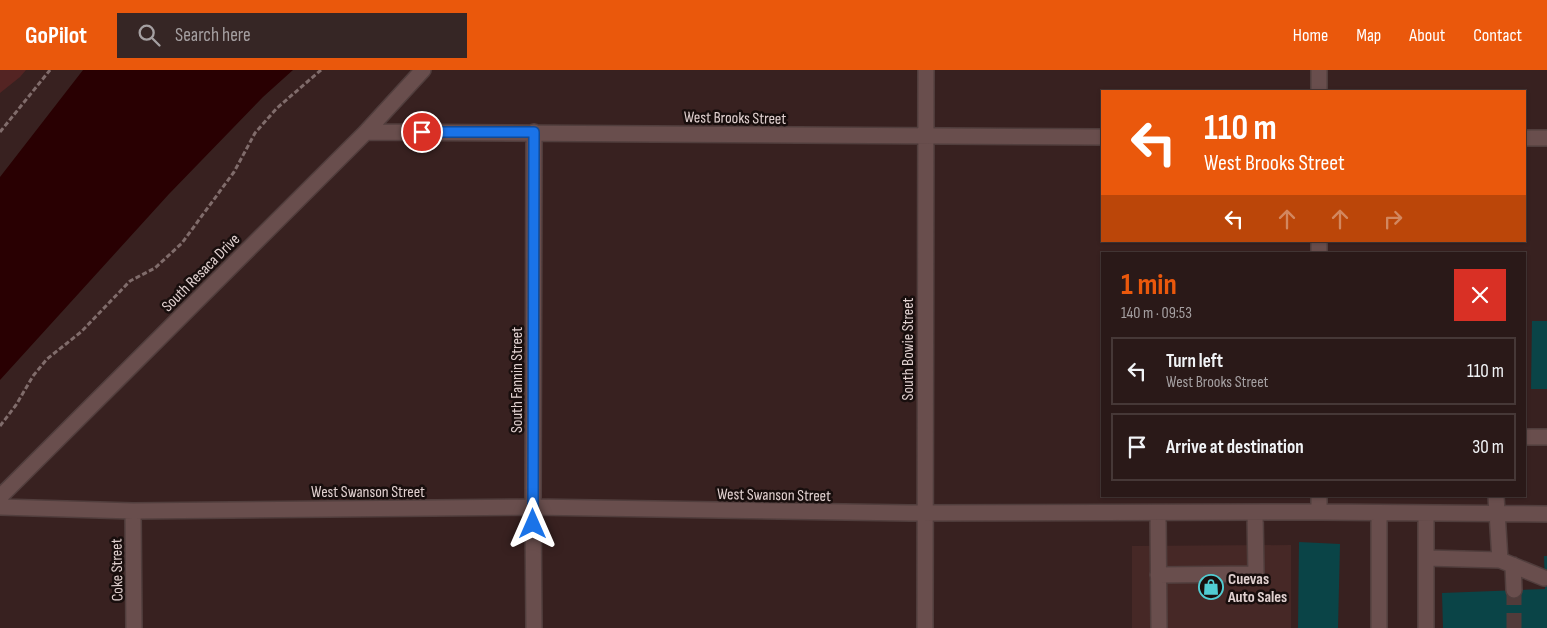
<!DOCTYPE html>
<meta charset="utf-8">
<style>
:root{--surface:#2a1918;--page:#362625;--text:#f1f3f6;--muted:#a5a0a2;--line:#463837;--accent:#ea580c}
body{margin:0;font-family:"Sofia Sans Condensed",sans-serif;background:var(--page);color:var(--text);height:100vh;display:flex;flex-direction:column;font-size:19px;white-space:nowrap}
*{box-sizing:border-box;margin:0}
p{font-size:16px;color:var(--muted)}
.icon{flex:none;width:28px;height:28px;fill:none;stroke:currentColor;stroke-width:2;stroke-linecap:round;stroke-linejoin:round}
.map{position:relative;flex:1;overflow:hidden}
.drawer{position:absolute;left:1101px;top:182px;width:425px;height:245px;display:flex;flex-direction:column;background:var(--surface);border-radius:0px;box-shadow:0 1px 4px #0004,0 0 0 1px var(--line)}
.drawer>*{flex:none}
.banner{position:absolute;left:1101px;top:20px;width:425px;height:152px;border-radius:0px;box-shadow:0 1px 4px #0004,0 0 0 1px var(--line);background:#ea580c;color:#fff;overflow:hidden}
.pin{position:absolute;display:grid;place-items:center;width:42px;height:42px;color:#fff;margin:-21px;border:2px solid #fff;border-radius:50%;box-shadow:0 1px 5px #0007}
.me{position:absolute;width:55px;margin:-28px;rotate:0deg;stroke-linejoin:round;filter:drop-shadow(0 0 4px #0008)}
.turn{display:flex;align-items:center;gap:18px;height:105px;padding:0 20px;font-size:22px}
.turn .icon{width:65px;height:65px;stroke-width:2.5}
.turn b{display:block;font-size:35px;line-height:42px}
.lanes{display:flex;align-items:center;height:48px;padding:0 20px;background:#0003;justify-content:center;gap:25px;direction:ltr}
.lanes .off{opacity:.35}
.round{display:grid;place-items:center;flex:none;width:52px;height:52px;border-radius:0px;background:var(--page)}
.overview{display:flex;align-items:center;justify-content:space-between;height:85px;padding:0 20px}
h1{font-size:30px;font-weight:700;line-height:38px;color:var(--accent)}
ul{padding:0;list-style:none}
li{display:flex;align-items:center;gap:15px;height:68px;margin:0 10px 8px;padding:0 10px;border:2px solid var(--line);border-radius:0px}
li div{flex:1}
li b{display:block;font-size:19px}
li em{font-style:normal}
header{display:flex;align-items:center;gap:30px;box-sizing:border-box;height:70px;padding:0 25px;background:var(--accent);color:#fff}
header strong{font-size:24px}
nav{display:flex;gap:28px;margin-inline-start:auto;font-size:18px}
.search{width:350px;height:45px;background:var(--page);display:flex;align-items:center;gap:12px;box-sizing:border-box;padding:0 18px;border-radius:0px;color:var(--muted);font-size:19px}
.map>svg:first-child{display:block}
.built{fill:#462826}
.green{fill:#542423}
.water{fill:#290002}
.building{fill:#0a4447}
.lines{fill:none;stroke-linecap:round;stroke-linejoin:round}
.minor-tunnel{stroke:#513b3a;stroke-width:15;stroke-dasharray:15 8;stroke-linecap:butt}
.minor-casing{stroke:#513e3d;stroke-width:18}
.path{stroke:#806c6b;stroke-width:3;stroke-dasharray:5 2.5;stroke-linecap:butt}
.minor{stroke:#694e4d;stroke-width:15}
.route-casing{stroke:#114b97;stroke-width:12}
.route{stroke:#1a73e8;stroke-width:9}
.labels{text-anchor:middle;stroke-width:5;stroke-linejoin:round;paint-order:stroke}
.street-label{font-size:16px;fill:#e1d1d0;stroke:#180e0d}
.poi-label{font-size:16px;font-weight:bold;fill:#e1d1d0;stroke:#180e0d;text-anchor:start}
</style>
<header>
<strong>GoPilot</strong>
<div class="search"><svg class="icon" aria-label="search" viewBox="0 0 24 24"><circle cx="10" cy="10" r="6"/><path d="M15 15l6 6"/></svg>Search here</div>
<nav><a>Home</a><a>Map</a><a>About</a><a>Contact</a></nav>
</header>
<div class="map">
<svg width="1547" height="558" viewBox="0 0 1547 558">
<rect width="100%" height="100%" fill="#382120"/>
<!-- built -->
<path class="built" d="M1291,475V558H1132V476Z"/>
<!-- green -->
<path class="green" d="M0,0H26L20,7L0,23Z"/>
<!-- water -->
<path class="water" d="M83,0H293L263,27L169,124L0,310V107Z"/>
<!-- building -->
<path class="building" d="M1532,251H1547V319H1531Z
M1299,472L1340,474L1338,558H1298Z
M1544,486H1547V558H1443L1442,523L1545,519Z"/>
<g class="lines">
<!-- minor-tunnel -->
<path class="minor-tunnel" d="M1514,520V558"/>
<defs>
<path id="minor" d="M1319,21V0
M366,62C612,62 857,67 1102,67
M1525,68H1547
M1319,171V184
M1525,367H1547
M1319,426V442
M1496,426L1500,490
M0,427L366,62L423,0
M0,437L133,441L533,437L910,443L1319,442L1547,444
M133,441L134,558
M1158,443L1159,558
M1379,443V558
M1426,488L1500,490L1544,508
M1513,495L1514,520
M1158,505L1256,504L1255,443
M534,558L533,437L534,62
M925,558L926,0
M1426,558V443"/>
</defs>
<!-- minor casing -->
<use href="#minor" class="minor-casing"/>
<!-- path -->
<path class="path" d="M0,62L50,0
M0,356L16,335L33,306L47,289L81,262L130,211L155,198L182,173L234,102L255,63L277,38L321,0"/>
<!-- minor -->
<use href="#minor" class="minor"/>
</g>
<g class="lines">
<defs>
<path id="route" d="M422,62H534L533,454"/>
</defs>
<!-- route casing -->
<use href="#route" class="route-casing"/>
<!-- route -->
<use href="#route" class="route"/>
</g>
<!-- icons -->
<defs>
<symbol id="shop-ring" viewBox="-11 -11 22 22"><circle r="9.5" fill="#180e0d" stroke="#51ccd2" stroke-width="1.5"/><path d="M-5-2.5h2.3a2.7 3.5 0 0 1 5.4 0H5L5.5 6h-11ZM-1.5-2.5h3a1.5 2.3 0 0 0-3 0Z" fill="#51ccd2"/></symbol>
</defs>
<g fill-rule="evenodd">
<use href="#shop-ring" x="1197" y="503" width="28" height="28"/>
</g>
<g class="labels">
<!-- street labels -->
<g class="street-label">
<text transform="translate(735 47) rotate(1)" y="6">West Brooks Street</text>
<text transform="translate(200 202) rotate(-45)" y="6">South Resaca Drive</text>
<text transform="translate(907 279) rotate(-90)" y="6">South Bowie Street</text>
<text transform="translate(516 310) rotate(-90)" y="6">South Fannin Street</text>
<text x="368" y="427">West Swanson Street</text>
<text transform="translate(774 424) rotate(1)" y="6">West Swanson Street</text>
<text transform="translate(116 500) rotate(-91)" y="6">Coke Street</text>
</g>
<!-- poi labels -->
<g class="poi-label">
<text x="1228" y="514">Cuevas<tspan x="1228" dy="18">Auto Sales</tspan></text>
</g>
</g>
</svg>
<div class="pin" style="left:422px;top:62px;background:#d93025"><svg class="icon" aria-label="arrive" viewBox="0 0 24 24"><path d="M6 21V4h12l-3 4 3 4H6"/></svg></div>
<svg class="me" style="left:533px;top:454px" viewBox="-20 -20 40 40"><path d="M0-17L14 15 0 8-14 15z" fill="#1a73e8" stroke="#fff" stroke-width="4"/></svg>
<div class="banner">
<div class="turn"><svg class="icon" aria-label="left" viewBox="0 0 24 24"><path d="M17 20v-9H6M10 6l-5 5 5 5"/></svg><div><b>110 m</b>West Brooks Street</div></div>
<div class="lanes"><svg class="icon" aria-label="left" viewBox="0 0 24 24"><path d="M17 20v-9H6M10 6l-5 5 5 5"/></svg><svg class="icon off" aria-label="ahead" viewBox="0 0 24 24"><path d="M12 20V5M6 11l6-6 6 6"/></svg><svg class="icon off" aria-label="ahead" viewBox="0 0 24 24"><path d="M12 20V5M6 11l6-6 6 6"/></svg><svg class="icon off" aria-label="right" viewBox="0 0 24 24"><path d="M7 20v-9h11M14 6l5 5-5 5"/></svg></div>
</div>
<section class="drawer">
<div class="overview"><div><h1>1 min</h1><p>140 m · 09:53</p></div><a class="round" style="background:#d93025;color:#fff"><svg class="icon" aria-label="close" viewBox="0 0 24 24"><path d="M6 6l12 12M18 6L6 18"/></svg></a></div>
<ul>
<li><svg class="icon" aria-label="left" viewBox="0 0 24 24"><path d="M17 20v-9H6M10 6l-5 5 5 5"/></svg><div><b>Turn left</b><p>West Brooks Street</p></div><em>110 m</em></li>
<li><svg class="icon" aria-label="arrive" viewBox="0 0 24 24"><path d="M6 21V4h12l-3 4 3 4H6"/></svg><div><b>Arrive at destination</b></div><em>30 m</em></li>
</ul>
</section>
</div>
